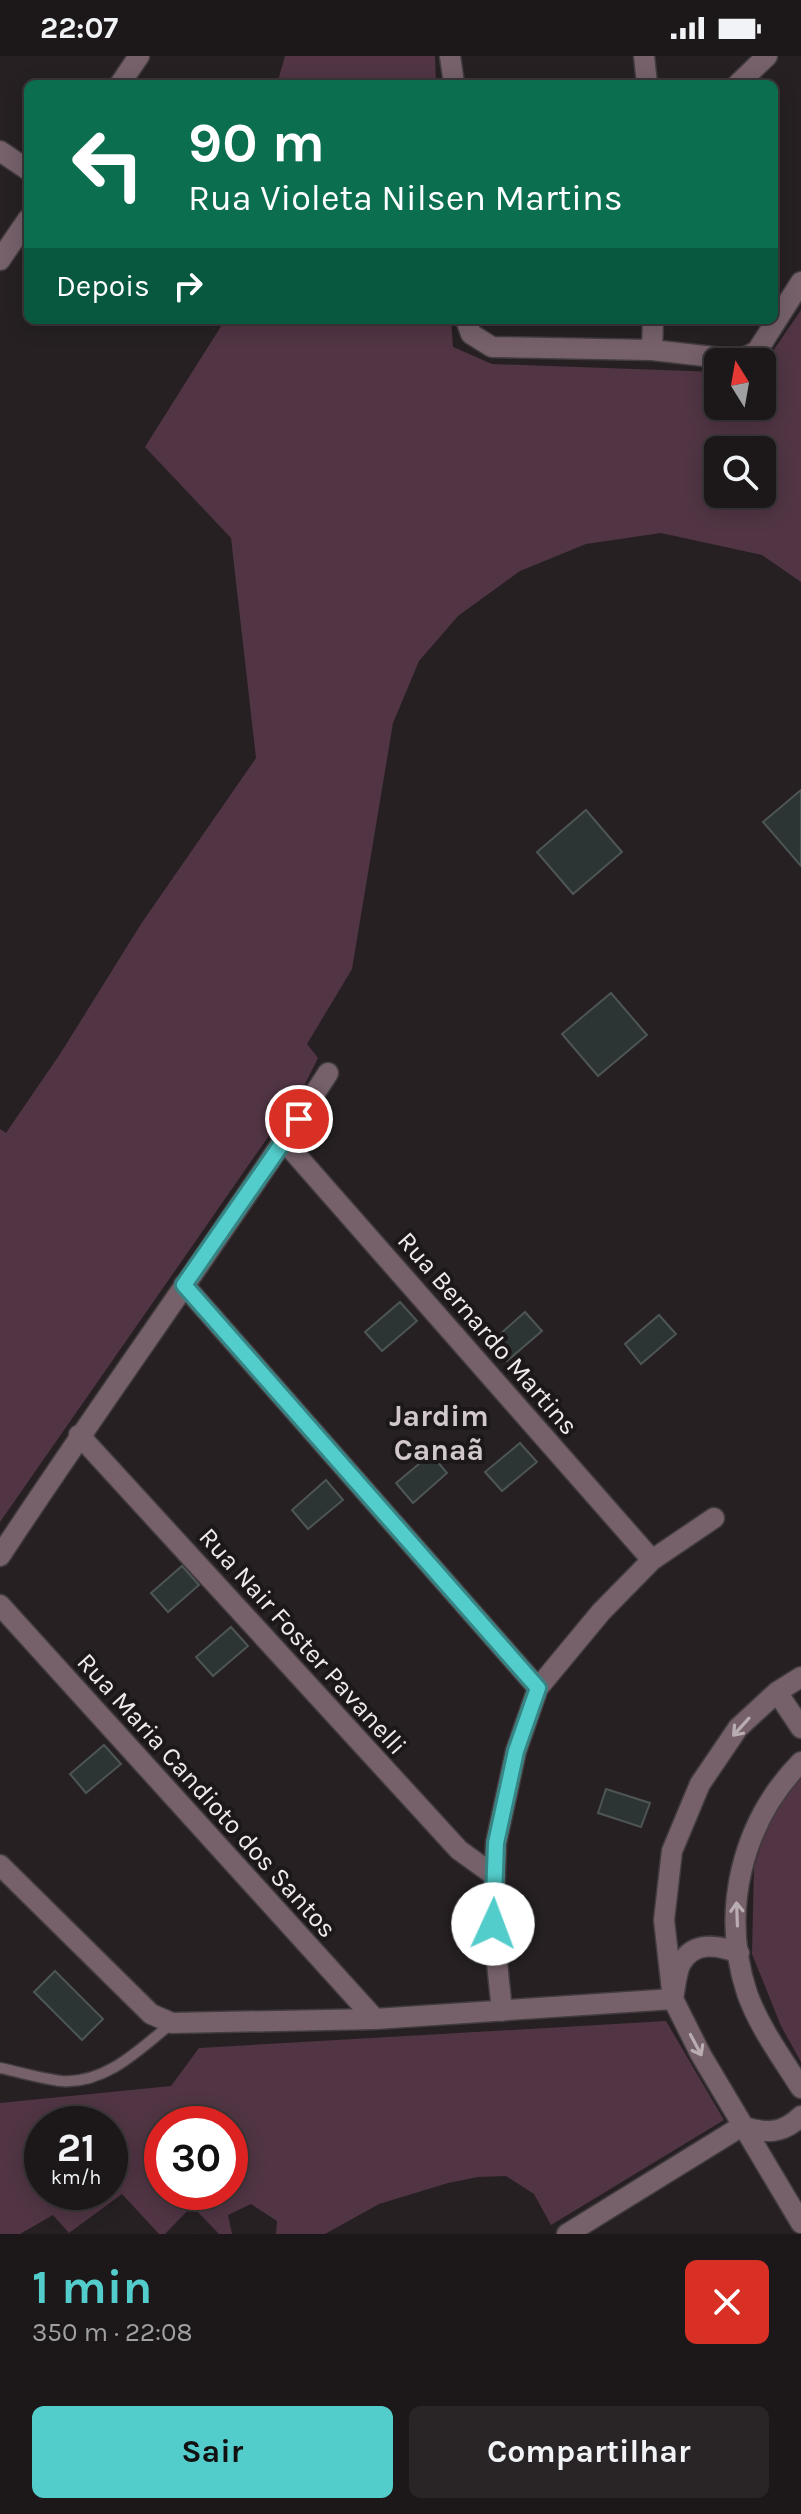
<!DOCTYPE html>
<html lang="pt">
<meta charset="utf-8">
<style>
:root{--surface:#1c181a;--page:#292527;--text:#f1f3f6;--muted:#a0a0a2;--line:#3a3739;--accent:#53cdcb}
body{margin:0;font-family:Karla,sans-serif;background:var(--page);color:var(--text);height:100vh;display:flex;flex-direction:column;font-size:30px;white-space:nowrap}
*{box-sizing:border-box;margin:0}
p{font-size:26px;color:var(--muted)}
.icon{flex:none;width:44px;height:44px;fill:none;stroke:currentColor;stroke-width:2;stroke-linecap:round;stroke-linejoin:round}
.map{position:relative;height:2178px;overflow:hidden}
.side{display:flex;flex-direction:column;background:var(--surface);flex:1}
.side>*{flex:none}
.top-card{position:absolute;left:24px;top:24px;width:754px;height:244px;border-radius:12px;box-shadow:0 4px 20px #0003,0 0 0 2px var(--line);background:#0b6e4f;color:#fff;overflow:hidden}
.needle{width:52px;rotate:349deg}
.buttons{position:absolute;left:704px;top:292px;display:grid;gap:16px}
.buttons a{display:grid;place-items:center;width:72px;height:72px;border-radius:12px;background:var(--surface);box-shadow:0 4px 20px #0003,0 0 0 2px var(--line);font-size:40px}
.speed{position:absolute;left:24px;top:2050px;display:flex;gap:16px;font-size:40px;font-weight:700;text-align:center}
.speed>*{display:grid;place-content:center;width:104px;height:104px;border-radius:50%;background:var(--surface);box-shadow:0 4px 20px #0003,0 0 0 2px var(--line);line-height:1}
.speed small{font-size:20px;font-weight:400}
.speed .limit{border:12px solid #d22;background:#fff;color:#111}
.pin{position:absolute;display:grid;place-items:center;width:68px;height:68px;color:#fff;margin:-34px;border:4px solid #fff;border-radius:50%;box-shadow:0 2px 8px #0007}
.me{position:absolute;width:88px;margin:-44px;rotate:2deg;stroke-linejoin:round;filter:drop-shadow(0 0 6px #0008)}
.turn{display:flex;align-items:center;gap:28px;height:168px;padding:0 32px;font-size:36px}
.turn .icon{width:104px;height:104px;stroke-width:2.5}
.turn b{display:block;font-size:56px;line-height:68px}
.then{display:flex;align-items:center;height:76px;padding:0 32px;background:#0003;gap:16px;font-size:30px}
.round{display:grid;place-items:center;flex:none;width:84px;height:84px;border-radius:12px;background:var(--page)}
.head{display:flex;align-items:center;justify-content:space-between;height:136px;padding:0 32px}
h1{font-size:48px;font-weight:700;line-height:60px;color:var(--accent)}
.primary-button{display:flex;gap:16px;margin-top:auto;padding:16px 32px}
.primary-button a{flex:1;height:92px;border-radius:12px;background:var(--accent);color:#111;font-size:32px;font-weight:700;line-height:92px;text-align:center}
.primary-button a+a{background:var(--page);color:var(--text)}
.status{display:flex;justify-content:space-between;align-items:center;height:56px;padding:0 40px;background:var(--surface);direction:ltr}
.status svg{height:22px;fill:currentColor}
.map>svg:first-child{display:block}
.green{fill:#513544;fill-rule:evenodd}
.building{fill:#2d3534;stroke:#4d5555;stroke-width:2}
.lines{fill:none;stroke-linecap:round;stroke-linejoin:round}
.service-casing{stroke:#423c3f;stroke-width:13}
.minor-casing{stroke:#423c3f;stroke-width:23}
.service{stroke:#76616b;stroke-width:10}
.minor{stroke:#76616b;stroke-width:20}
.oneway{stroke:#b9adb2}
.route-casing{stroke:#368584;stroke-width:20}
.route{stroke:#53cdcb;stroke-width:14}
.labels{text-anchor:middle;stroke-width:8;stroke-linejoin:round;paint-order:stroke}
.street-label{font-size:26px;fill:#efebed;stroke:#1c1719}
.quarter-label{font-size:30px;font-weight:bold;fill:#d1c8cc;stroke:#1c1719}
</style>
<div class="status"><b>22:07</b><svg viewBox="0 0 49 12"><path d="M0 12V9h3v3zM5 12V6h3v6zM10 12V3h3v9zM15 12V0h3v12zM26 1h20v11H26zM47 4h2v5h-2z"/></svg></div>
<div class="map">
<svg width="801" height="2178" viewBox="0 0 801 2178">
<rect width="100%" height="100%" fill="#262023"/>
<!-- green -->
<path class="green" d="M285,0H435L436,28H277Z
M801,254V526L762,499L661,477L586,488L520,515L458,560L419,605L393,667L352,913L307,988L318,1002L305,1028L0,1466V1073L6,1077L62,995L141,868L256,702L231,482L145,391L225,264H451L453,291L492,308L718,316V350H762V311ZM762,394V438H718V394Z
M801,1716V2006L781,1970L752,1898L754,1812L765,1775L788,1730Z
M666,1965L724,2064L551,2169L534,2138L506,2120L478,2121L448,2127L379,2148L325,2178H276L277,2165L251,2148L228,2159L232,2178H219L192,2150L165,2178H159L122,2138L69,2177L53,2159L20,2178H0V2047L171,2030L199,1992ZM42,2068H110V2136H42ZM162,2068H230V2136H162Z"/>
<!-- building -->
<path class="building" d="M801,734V810L763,766Z
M586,754L622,796L573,838L537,796Z
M611,937L647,979L598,1020L562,978Z
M400,1246L417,1265L382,1295L365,1276Z
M525,1256L542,1275L507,1305L491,1286Z
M659,1259L676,1278L641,1308L625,1288Z
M520,1387L537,1406L502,1435L485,1416Z
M431,1398L447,1417L413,1447L396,1427Z
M326,1424L343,1444L308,1473L292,1454Z
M182,1510L199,1529L168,1556L151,1537Z
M231,1571L248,1590L213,1620L196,1601Z
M104,1689L121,1708L86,1737L70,1718Z
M606,1733L650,1747L641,1771L598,1757Z
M55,1915L103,1963L82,1984L34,1936Z"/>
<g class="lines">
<defs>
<path id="service" d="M0,2012C20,2016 42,2023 62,2025C106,2028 140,1993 172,1967"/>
<path id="minor" d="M450,0L454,28
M644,0L647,28
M120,28L139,0
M738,28L767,0
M0,95L28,114
M0,204L28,163
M466,264L471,278L492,291L652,294L740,304L757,295L801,226
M652,294L653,264
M284,1085L652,1504
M184,1229L538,1632
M79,1379L459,1794L495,1820
M0,1500C107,1337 222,1181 328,1017
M0,1549L375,1963
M801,1621L777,1636L738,1672L700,1728L672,1795L664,1864L673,1943L701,1999L801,2167
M777,1636L801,1672
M801,1706C742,1766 720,1855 747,1937C759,1971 782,2002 801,2032
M0,1809L151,1958L172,1967L375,1963L673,1943C675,1932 676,1919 680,1909C693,1884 718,1889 739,1897
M502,1955L493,1868L496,1787L516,1695L538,1632L601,1556L652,1504L714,1462
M567,2178L742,2070C765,2078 783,2078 801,2060"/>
</defs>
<!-- service casing -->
<use href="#service" class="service-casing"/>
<!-- minor casing -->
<use href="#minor" class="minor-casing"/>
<!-- service -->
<use href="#service" class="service"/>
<!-- minor -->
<use href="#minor" class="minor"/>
</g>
<!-- one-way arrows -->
<defs><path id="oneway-shaft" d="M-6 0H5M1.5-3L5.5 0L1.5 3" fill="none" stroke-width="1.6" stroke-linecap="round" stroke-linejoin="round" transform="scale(2)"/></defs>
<g class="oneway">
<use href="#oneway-shaft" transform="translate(741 1671) rotate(132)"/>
<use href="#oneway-shaft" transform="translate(737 1858) rotate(-92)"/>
<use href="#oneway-shaft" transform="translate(696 1989) rotate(62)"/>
</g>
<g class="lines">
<defs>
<path id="route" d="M299,1063L184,1229L538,1632L516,1695L496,1787L493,1868"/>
</defs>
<!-- route casing -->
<use href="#route" class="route-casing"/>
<!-- route -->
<use href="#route" class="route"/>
</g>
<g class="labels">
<!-- street labels -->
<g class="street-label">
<text transform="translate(488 1277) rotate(49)" y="9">Rua Bernardo Martins</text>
<text transform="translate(303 1585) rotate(48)" y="9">Rua Nair Foster Pavanelli</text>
<text transform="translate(207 1739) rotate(48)" y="9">Rua Maria Candioto dos Santos</text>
</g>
<!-- quarter labels -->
<g class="quarter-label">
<text x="439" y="1370">Jardim<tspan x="439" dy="34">Canaã</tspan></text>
</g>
</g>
</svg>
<div class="buttons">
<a><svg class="needle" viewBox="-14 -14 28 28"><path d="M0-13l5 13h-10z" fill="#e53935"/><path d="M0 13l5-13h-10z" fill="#a0a0a2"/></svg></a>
<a><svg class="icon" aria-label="search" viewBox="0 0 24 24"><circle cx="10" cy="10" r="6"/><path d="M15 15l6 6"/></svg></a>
</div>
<div class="speed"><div>21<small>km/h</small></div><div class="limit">30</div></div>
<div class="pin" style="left:299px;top:1063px;background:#d93025"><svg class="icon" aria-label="arrive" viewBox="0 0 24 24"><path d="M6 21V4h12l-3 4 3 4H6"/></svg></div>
<svg class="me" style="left:493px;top:1868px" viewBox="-20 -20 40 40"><circle r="19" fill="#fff"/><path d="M0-13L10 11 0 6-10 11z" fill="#53cdcb"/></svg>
<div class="top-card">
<div class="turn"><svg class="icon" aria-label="left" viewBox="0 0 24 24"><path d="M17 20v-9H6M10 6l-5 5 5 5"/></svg><div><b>90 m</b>Rua Violeta Nilsen Martins</div></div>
<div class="then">Depois<svg class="icon" aria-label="right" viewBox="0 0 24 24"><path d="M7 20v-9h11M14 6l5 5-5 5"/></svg></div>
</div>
</div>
<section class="side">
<div class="head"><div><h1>1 min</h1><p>350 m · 22:08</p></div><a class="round" style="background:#d93025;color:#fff"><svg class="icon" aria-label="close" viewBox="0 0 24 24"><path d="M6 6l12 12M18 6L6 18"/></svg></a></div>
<div class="primary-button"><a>Sair</a><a>Compartilhar</a></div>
</section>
